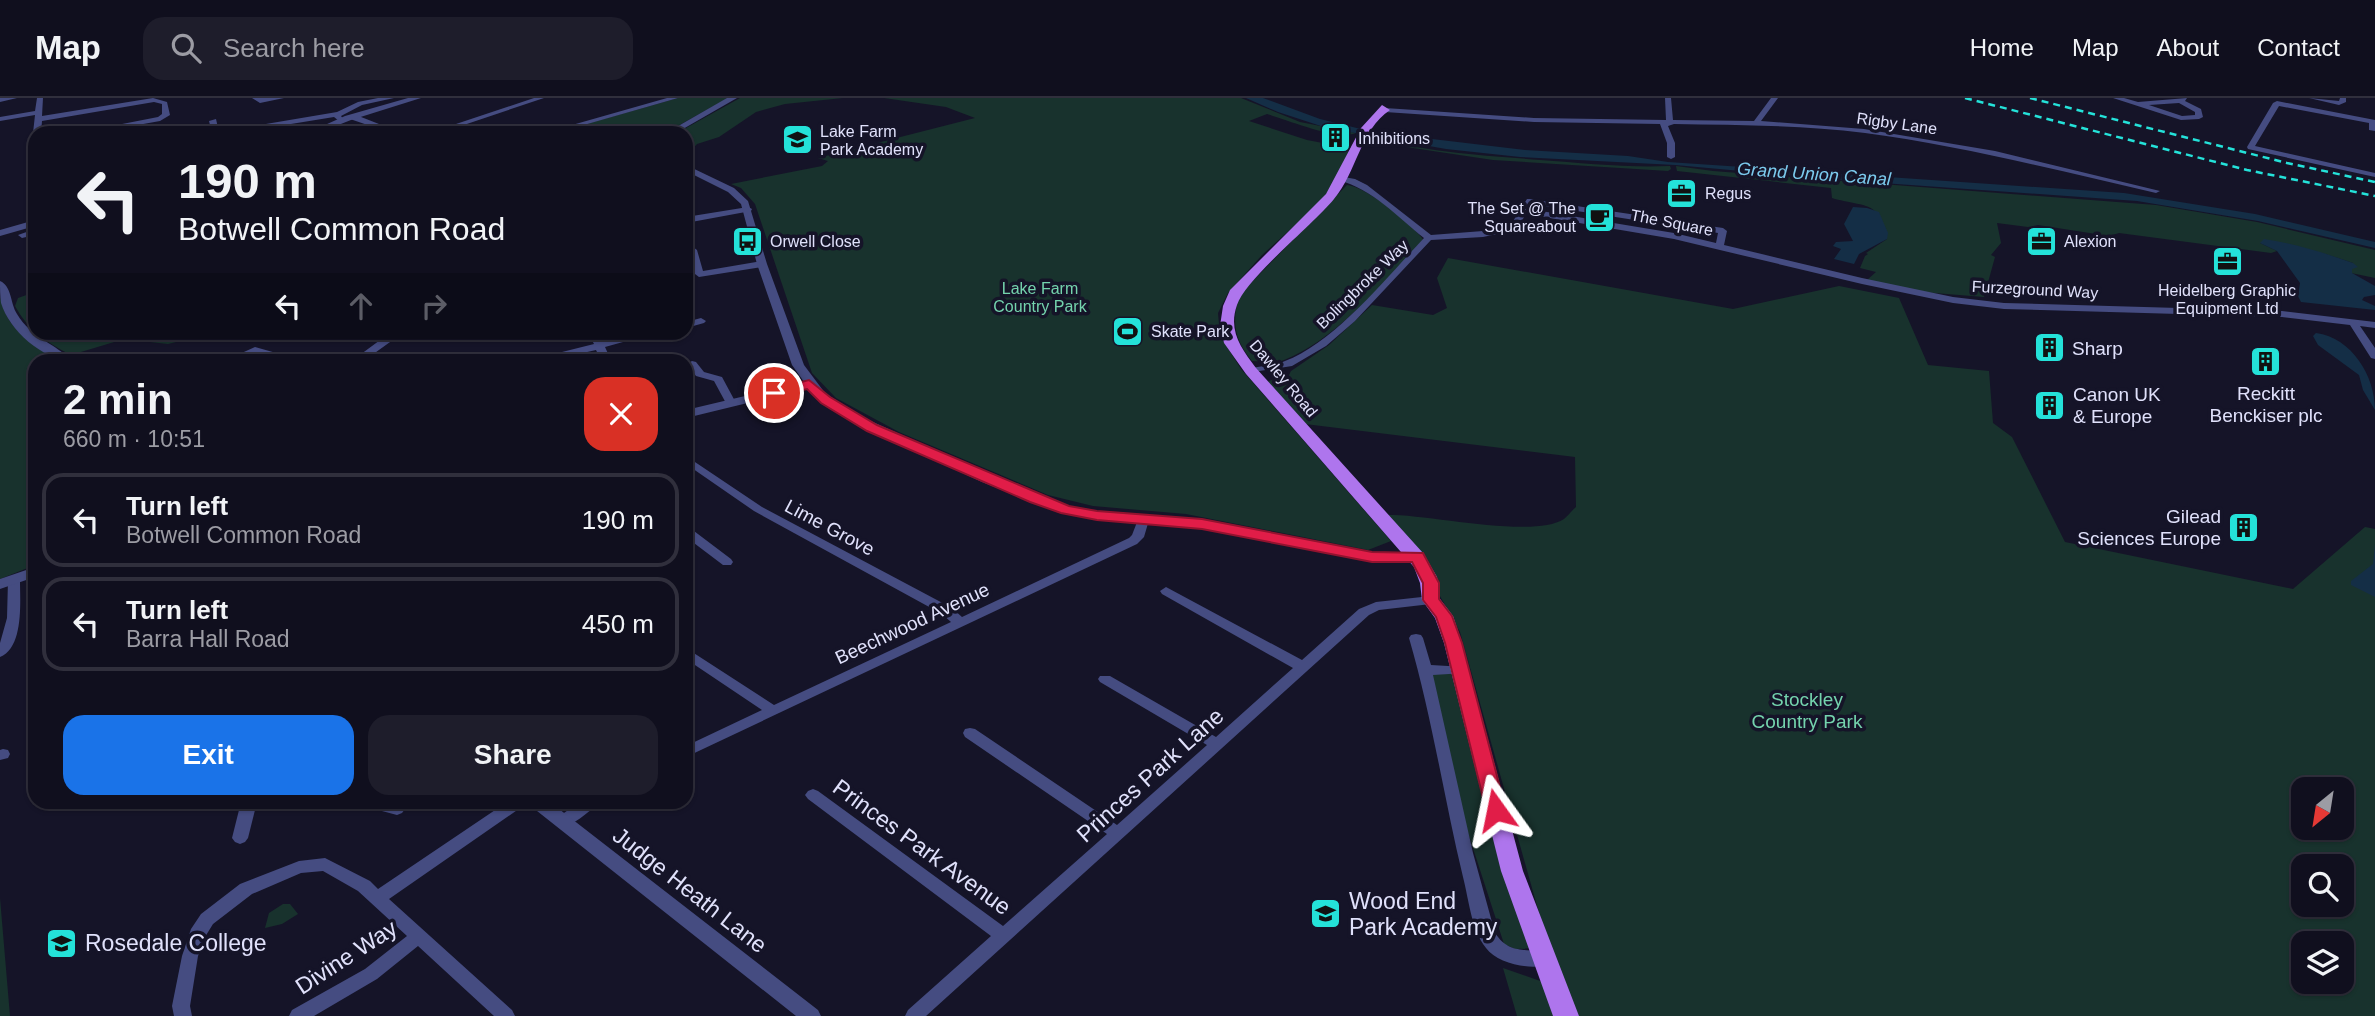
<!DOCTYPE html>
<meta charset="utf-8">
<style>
:root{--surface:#100f1e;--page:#1e1d2b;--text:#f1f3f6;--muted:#9c9ca4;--line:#302f3c;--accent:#1a73e8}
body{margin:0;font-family:Helvetica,sans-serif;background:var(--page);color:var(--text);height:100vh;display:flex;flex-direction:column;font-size:26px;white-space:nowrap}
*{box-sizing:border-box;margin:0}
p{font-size:23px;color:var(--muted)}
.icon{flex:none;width:38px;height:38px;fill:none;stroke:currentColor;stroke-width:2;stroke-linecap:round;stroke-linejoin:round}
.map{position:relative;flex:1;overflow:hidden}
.sheet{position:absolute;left:28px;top:256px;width:665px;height:455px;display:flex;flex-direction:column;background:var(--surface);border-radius:21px;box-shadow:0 2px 5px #0004,0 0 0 2px var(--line)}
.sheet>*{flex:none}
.top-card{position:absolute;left:28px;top:28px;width:665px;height:214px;border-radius:21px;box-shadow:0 2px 5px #0004,0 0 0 2px var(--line);background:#100f1e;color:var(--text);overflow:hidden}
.needle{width:46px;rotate:210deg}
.fabs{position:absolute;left:2291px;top:679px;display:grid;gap:14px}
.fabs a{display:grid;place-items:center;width:63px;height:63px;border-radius:14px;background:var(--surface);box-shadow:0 2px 5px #0004,0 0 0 2px var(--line);font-size:35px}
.pin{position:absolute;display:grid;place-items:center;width:60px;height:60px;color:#fff;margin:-30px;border:4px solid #fff;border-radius:50%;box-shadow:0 2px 7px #0007}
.me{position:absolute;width:77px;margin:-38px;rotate:348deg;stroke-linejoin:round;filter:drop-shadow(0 0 5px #0008)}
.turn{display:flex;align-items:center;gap:24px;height:147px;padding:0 35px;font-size:32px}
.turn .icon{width:91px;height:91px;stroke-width:2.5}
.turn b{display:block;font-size:49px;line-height:60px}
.lanes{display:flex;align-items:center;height:66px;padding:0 35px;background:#0003;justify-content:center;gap:35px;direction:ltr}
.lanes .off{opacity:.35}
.round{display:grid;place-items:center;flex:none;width:74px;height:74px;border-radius:21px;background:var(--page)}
.overview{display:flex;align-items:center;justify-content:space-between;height:119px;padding:0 35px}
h1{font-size:42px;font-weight:600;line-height:52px}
.primary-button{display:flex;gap:14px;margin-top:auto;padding:14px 35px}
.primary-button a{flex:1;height:80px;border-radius:21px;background:var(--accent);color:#fff;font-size:28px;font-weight:600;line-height:80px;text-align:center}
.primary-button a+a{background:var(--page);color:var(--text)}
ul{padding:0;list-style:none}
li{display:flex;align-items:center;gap:21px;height:94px;margin:0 14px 10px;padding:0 21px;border:4px solid var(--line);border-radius:21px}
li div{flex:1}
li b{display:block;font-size:26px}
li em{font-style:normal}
header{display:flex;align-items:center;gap:42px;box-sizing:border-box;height:98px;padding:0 35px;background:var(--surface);border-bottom:2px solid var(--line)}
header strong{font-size:33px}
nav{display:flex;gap:38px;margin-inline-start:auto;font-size:24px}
.search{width:490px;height:63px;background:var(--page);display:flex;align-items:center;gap:18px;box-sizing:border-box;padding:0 24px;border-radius:21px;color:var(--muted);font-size:26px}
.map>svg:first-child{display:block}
.green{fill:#18322d;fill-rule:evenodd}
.water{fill:#142e46}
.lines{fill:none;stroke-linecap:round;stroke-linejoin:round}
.minor{fill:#454c81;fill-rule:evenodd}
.tertiary{fill:#454c81;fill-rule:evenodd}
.primary{fill:#ae75ed;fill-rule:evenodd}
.rail{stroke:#24e2d9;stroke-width:2.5;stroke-dasharray:7 5;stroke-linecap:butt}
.route{fill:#e11d48;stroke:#92132f;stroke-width:2}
.labels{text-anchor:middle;stroke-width:7;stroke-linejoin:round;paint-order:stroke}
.far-street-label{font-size:16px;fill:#e0e1fb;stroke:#151428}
.far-poi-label{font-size:16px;fill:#e0e1fb;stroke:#151428;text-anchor:start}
.far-park-label{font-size:16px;fill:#74d3ad;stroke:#151428}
.far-water-label{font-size:18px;font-style:italic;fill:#7bcaed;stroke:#151428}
.poi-label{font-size:19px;fill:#e0e1fb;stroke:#151428;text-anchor:start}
.street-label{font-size:19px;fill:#e0e1fb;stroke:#151428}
.park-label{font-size:19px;fill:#74d3ad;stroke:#151428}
.near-street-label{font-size:23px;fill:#e0e1fb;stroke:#151428}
.near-poi-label{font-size:23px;fill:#e0e1fb;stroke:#151428;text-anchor:start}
</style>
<header>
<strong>Map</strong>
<div class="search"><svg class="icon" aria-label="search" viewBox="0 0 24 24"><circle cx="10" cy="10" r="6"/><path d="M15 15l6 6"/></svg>Search here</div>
<nav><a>Home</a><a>Map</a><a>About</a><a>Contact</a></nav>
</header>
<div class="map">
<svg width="2375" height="918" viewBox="0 0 2375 918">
<rect width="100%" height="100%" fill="#151428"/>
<!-- green -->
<path class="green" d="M678,0H728L665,35H571L565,32Z
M740,0H843L785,6L756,14L719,39L697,46L686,58V35H677Z
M884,0H1241L1300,24L1356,35C1338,43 1288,22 1267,16L1249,23L1307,42L1349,50L1344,68L1322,103L1262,157L1228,195L1218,215L1220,238L1241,271L1391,443L1368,452L1186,416L1093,408L1048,397L899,334L836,300L812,275L755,106L741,90L731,86L822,68L828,63L818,60L975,20L946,9Z
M1369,37C1424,55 1483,57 1540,62C1583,65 1627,70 1670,68L1671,71L1668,73L1493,62L1366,43Z
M1676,68L1713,73L2156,107L2257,124L2375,152V180L2351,175L2353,165C2322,154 2293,147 2260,145L2277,153L2271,155L2119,135L2109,138L2038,127L2028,129L1997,125L2001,145L1991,157L1995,159L1984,199L1922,194L1867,182L1876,174L1860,170L1865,158L1868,156L1866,155L1887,141C1879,101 1866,110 1832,100L1831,90L1677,73Z
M1347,87C1367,89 1414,127 1425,144C1385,182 1336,242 1284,262C1275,266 1262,263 1252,263C1234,241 1231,223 1240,196Z
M1448,160L1733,211L1839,188L1899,200L1928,267L1989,273L1993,325L2012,339L2065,444L2293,491L2365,429L2375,431V918H1568L1460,534L1425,471L1380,417C1421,414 1531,442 1564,421C1568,418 1572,412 1576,409L1575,359L1305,326L1267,284L1276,280L1286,283L1291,273L1329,247L1372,207L1433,217L1447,210L1437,180ZM2303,691H2342V730H2303ZM2303,768H2342V807H2303ZM2303,845H2342V884H2303Z
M35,194V234L212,235L168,246L150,244L144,235L71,257C46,244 28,232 15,208L18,200Z
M0,198C5,230 33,248 59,262H35V467L0,481Z
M1426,572H1460L1533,850L1515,851L1504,846L1448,673Z
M0,800L10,918H0Z
M283,806H290L298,816L282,826L265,830L269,815Z
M1503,870L1543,884L1559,918H1517Z"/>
<!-- water -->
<path class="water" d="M1246,0H1263L1320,21L1373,34L1525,52L1628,58L1668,64L2124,95L2255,116L2375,144V150L2258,123L2137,103L1840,82L1675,67L1520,59L1446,51L1327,30L1278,14Z
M1853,109L1867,110L1879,114L1888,135L1887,141L1859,156L1854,166L1834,161L1841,151L1833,148L1836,144L1853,143L1844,126Z
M2264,141C2293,145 2325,155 2353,165L2358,169L2352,171V175L2375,188V197L2364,199L2362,202L2375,208V212L2301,204L2298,198L2300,185L2277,153L2260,145Z
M2316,235C2352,240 2375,278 2375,312L2363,292L2359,277L2318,247L2313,238Z
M2375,446V499L2351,487V483L2373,466Z"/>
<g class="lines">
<!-- minor -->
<path class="minor" d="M0,0H17L0,4Z
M37,0H43L42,18L153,0L167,4L170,17L160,23L93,35H76L158,19L162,16V6L154,4L42,23L41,35H35V37L33,35L35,17L0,23V19L35,13Z
M252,0H284L260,5Z
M378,0H394L362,7L341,18L343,21L339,23L334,19L236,35H212L209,23L216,21L219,34L337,14L358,4Z
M534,0H544L440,35H429Z
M667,0H678L556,35H544Z
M1665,0H1671L1673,22L1754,23L1771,0H1778L1761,23L1864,31L1995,53L2160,93L2156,95C2060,73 1963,48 1865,35C1801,27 1737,27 1674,26L1668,28L1675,45V59L1671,61L1667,59V45L1660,26L1534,24L1385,14L1381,12L1385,10L1534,20L1666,22Z
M2113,0H2124L2138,4L2187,0L2185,3L2201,11L2203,19L2199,21L2181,22ZM2179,5L2195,14V17L2182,18L2149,7Z
M2309,0L2339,3L2340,0H2346V4L2339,7Z
M2277,3L2375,22V33L2369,32V25L2279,8L2255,48L2375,75V79L2248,51L2247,49L2273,5Z
M350,17H356L402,35H391L350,21Z
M1338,78L1355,81L1367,87L1431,137L1483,133L1510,128L1527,101H1530L1723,130L1727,133L1724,147L1862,180L1953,199L2004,205L2282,213L2375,224V230L2360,228L2375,250V261L2371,260L2350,227L2282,219L2004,211L1953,205L1862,186L1674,141L1526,116L1516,132L1483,139L1431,142L1355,223L1326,248L1292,268L1247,275V271C1259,268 1274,268 1285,263C1334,245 1388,178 1424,140C1397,119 1373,91 1338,82ZM1532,106L1718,135L1716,145L1674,135L1529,111Z
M748,109L752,111L751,113L686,125V119Z
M35,131V137L22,140L18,137Z
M693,149L697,152L703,173L762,163L766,166L762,169L699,179L695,176L689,152Z
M701,220L706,223L704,225L686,230V224Z
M588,234H598L603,244L641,234H659L605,249L611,262H601L596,252L552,262H537L538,260L594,246Z
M255,249L294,260L295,262C280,263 264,255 254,256C242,257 241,263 226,262Z
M692,263L696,264L704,274L722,279L736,305L735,307H727L714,283L696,278L687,266Z
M686,358L762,409L952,510L962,519L1129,440L1132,437L1139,419H1147L1149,422L1144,439L1137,446L686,659V648L762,612L686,561V550L774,607L951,524L942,516L754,413L686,366Z
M686,429L690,430L731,461L733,464L731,467H723L686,439Z
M14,478L20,482C20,504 24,549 0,559V545L7,520L8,482Z
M1166,489L1302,562L1359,511L1376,504L1431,498L1437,502L1431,506L1379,512L1369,517L926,918H905L908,912L991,838L808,701L805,697L808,693L813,691L818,693L1003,828L1107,736L965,639L963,635L965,631L970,630L975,631L1117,727L1207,647L1100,584L1098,581L1100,578H1110L1216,639L1293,570L1162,496L1160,493Z
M1416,536L1421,537L1423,540L1431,567L1465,569L1467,572L1465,575L1433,577L1473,755L1495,835C1511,859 1528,848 1550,856L1552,861L1550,866C1532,873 1498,866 1486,850C1471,831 1469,802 1463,779C1444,700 1432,619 1409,540L1411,537Z
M3,651L8,652L10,656L8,660L0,662V652Z
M241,704H257L248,740L245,744L240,746L235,744L232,740Z
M360,704H390L402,707L405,711L402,715L397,717L363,708Z
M507,704H526L523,708L389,801L512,912L515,918H494L418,848L377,881L314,918H289L292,912L365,871L407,838L358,793L323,773L301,775L252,796L213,826L205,839L198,858L190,908L192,918H174L172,908L182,858L191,831L201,816L240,786L299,763L325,760L370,783L378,791Z
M580,704H599L596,708C585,716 571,731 558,727L555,723L558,719Z"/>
<!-- tertiary -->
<path class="tertiary" d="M408,0H421L351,22L318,35H307L345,18Z
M727,0H737L676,35H666Z
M686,67L734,90L748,103L767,166L804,267L825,295L862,319L992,378L1069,409L1097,414L1202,422L1384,457L1417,455L1424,459L1417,463L1384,465L1202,430L1097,422L1061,415L982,384L854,325L817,301L809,290L686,320V312L804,284L792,267L757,166L741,106L728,94L686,73Z
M35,122V128L0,138V132Z
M0,183C12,188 10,205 17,216C31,240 57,246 70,262C43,262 9,232 1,205C0,198 0,190 0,183Z
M391,234H404L365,262H353Z
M35,469V479L0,491V481Z
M530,704H550L818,912L821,918H796L532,709Z"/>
<!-- primary -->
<path class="primary" d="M1382,7L1390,12C1360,32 1357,74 1334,101C1313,127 1246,180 1237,207C1228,233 1241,250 1256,270L1423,455L1437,479L1440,501L1453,518L1462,545L1523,773L1579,918H1553L1501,773L1444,545L1435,520L1422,502L1420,485L1414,469L1246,276L1224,245L1220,228L1223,208L1230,192L1326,96L1361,30Z"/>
<!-- rail -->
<path class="rail" d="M1965,0L2247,72L2375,98
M2030,0L2287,65L2375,84"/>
</g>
<!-- route -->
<path class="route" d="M809,282L830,299L877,327L1069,408L1097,413L1202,421L1372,454L1423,455L1439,485V501L1452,518L1462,545L1506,712L1503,717L1496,720L1489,717L1486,712L1445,545L1436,519L1423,502V485L1412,464H1372L1202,431L1097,422L1061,415L1030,404L867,333L821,305L807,291L774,299L767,295L769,292Z"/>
<!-- icons -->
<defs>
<symbol id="building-square" viewBox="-11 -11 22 22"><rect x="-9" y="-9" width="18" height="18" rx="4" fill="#24e2d9" stroke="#151428"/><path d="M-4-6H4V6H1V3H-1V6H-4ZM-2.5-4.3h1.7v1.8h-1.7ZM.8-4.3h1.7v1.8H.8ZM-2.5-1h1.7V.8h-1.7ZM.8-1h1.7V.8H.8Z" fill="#111"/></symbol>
<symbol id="school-square" viewBox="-11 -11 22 22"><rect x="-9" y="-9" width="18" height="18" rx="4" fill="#24e2d9" stroke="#151428"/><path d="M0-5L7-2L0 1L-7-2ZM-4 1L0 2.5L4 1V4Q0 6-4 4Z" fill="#111"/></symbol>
<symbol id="office-square" viewBox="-11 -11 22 22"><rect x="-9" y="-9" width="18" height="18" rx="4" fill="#24e2d9" stroke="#151428"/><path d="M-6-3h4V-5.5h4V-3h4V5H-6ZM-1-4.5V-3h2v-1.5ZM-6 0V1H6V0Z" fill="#111"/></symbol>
<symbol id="cafe-square" viewBox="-11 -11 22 22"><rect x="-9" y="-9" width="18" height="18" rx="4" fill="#24e2d9" stroke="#151428"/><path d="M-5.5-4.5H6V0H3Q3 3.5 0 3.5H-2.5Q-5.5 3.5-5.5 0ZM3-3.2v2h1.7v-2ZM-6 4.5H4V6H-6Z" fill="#111"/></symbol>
<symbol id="bus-square" viewBox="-11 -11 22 22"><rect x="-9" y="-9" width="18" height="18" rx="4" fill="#24e2d9" stroke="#151428"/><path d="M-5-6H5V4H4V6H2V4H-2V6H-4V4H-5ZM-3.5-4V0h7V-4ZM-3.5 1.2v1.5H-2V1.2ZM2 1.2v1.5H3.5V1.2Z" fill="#111"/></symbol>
<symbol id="stadium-square" viewBox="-11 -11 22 22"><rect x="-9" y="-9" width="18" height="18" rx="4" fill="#24e2d9" stroke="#151428"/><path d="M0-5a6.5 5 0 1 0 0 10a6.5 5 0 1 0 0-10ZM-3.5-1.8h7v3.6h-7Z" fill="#111"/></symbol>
</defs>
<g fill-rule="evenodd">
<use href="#building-square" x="1318" y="22" width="35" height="35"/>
<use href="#school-square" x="780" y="24" width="35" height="35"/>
<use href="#office-square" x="1664" y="78" width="35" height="35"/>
<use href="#cafe-square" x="1582" y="102" width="35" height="35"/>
<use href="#bus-square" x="730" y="126" width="35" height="35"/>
<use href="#office-square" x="2024" y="126" width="35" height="35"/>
<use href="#office-square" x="2210" y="146" width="35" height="35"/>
<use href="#stadium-square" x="1110" y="216" width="35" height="35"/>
<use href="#building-square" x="2032" y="232" width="35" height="35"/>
<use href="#building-square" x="2248" y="246" width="35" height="35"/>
<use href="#building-square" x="2032" y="290" width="35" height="35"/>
<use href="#building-square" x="2226" y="412" width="35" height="35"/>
<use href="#school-square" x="1308" y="798" width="35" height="35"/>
<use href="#school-square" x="44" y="828" width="35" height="35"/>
</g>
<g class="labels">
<!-- far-street labels -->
<g class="far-street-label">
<text transform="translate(1897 25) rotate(8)" y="6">Rigby Lane</text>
<text transform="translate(1672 124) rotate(11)" y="6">The Square</text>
<text transform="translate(1362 186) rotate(-44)" y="6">Bolingbroke Way</text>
<text transform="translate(2035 191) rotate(3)" y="6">Furzeground Way</text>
<text transform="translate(1284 280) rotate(50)" y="6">Dawley Road</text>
</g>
<!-- far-poi labels -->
<g class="far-poi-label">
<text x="820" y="39">Lake Farm<tspan x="820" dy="18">Park Academy</tspan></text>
<text x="1358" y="46">Inhibitions</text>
<text x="1705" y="101">Regus</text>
<text x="1576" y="116" text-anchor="end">The Set @ The<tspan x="1576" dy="18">Squareabout</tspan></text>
<text x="770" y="149">Orwell Close</text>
<text x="2064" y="149">Alexion</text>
<text x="2227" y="198" text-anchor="middle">Heidelberg Graphic<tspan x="2227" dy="18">Equipment Ltd</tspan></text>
<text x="1151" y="239">Skate Park</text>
</g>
<!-- far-park labels -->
<g class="far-park-label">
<text x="1040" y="196">Lake Farm<tspan x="1040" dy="18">Country Park</tspan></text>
</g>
<!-- far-water labels -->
<g class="far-water-label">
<text transform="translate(1814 76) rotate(4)" y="6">Grand Union Canal</text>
</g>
<!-- poi labels -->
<g class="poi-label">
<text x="2072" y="257">Sharp</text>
<text x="2266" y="302" text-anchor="middle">Reckitt<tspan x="2266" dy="22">Benckiser plc</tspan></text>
<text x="2073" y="303">Canon UK<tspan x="2073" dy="22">&amp; Europe</tspan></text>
<text x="2221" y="425" text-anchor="end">Gilead<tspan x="2221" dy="22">Sciences Europe</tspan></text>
</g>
<!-- street labels -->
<g class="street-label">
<text transform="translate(830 429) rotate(28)" y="7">Lime Grove</text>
<text transform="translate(912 525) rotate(-25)" y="7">Beechwood Avenue</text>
</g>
<!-- park labels -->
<g class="park-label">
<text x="1807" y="608">Stockley<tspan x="1807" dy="22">Country Park</tspan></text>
</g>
<!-- near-street labels -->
<g class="near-street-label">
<text transform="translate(1150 677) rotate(-42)" y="8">Princes Park Lane</text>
<text transform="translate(922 749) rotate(36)" y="8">Princes Park Avenue</text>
<text transform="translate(690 792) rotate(38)" y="8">Judge Heath Lane</text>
<text transform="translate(346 859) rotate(-33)" y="8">Divine Way</text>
</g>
<!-- near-poi labels -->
<g class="near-poi-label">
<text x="1349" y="811">Wood End<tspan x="1349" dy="26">Park Academy</tspan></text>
<text x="85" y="853">Rosedale College</text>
</g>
</g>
</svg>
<div class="fabs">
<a><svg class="needle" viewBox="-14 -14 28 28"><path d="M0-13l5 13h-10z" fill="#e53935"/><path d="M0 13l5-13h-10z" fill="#9c9ca4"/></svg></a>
<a><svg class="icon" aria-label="search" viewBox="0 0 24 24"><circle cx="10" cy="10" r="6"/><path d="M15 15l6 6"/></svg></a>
<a><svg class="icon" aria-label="layers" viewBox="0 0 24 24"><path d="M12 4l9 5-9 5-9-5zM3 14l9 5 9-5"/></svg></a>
</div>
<div class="pin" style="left:774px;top:295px;background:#d93025"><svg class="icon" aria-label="arrive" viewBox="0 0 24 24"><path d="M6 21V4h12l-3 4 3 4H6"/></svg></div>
<svg class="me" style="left:1496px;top:712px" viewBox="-20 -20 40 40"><path d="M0-17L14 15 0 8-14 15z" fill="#e11d48" stroke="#fff" stroke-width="4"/></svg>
<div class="top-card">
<div class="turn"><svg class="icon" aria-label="left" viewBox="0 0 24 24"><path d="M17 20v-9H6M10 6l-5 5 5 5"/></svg><div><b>190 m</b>Botwell Common Road</div></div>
<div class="lanes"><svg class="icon" aria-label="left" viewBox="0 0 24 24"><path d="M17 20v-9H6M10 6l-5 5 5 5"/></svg><svg class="icon off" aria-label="ahead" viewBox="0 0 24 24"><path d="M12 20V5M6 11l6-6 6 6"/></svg><svg class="icon off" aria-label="right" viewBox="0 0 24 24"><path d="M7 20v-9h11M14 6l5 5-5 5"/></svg></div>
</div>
<section class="sheet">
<div class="overview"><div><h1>2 min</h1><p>660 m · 10:51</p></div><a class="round" style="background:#d93025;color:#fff"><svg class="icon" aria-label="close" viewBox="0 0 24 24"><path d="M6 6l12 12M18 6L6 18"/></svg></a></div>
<ul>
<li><svg class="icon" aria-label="left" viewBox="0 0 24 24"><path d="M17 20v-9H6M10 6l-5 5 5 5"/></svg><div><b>Turn left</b><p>Botwell Common Road</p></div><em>190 m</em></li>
<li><svg class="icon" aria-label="left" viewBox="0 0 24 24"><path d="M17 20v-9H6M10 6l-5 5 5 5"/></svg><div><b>Turn left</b><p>Barra Hall Road</p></div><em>450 m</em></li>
</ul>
<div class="primary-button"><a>Exit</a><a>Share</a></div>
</section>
</div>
